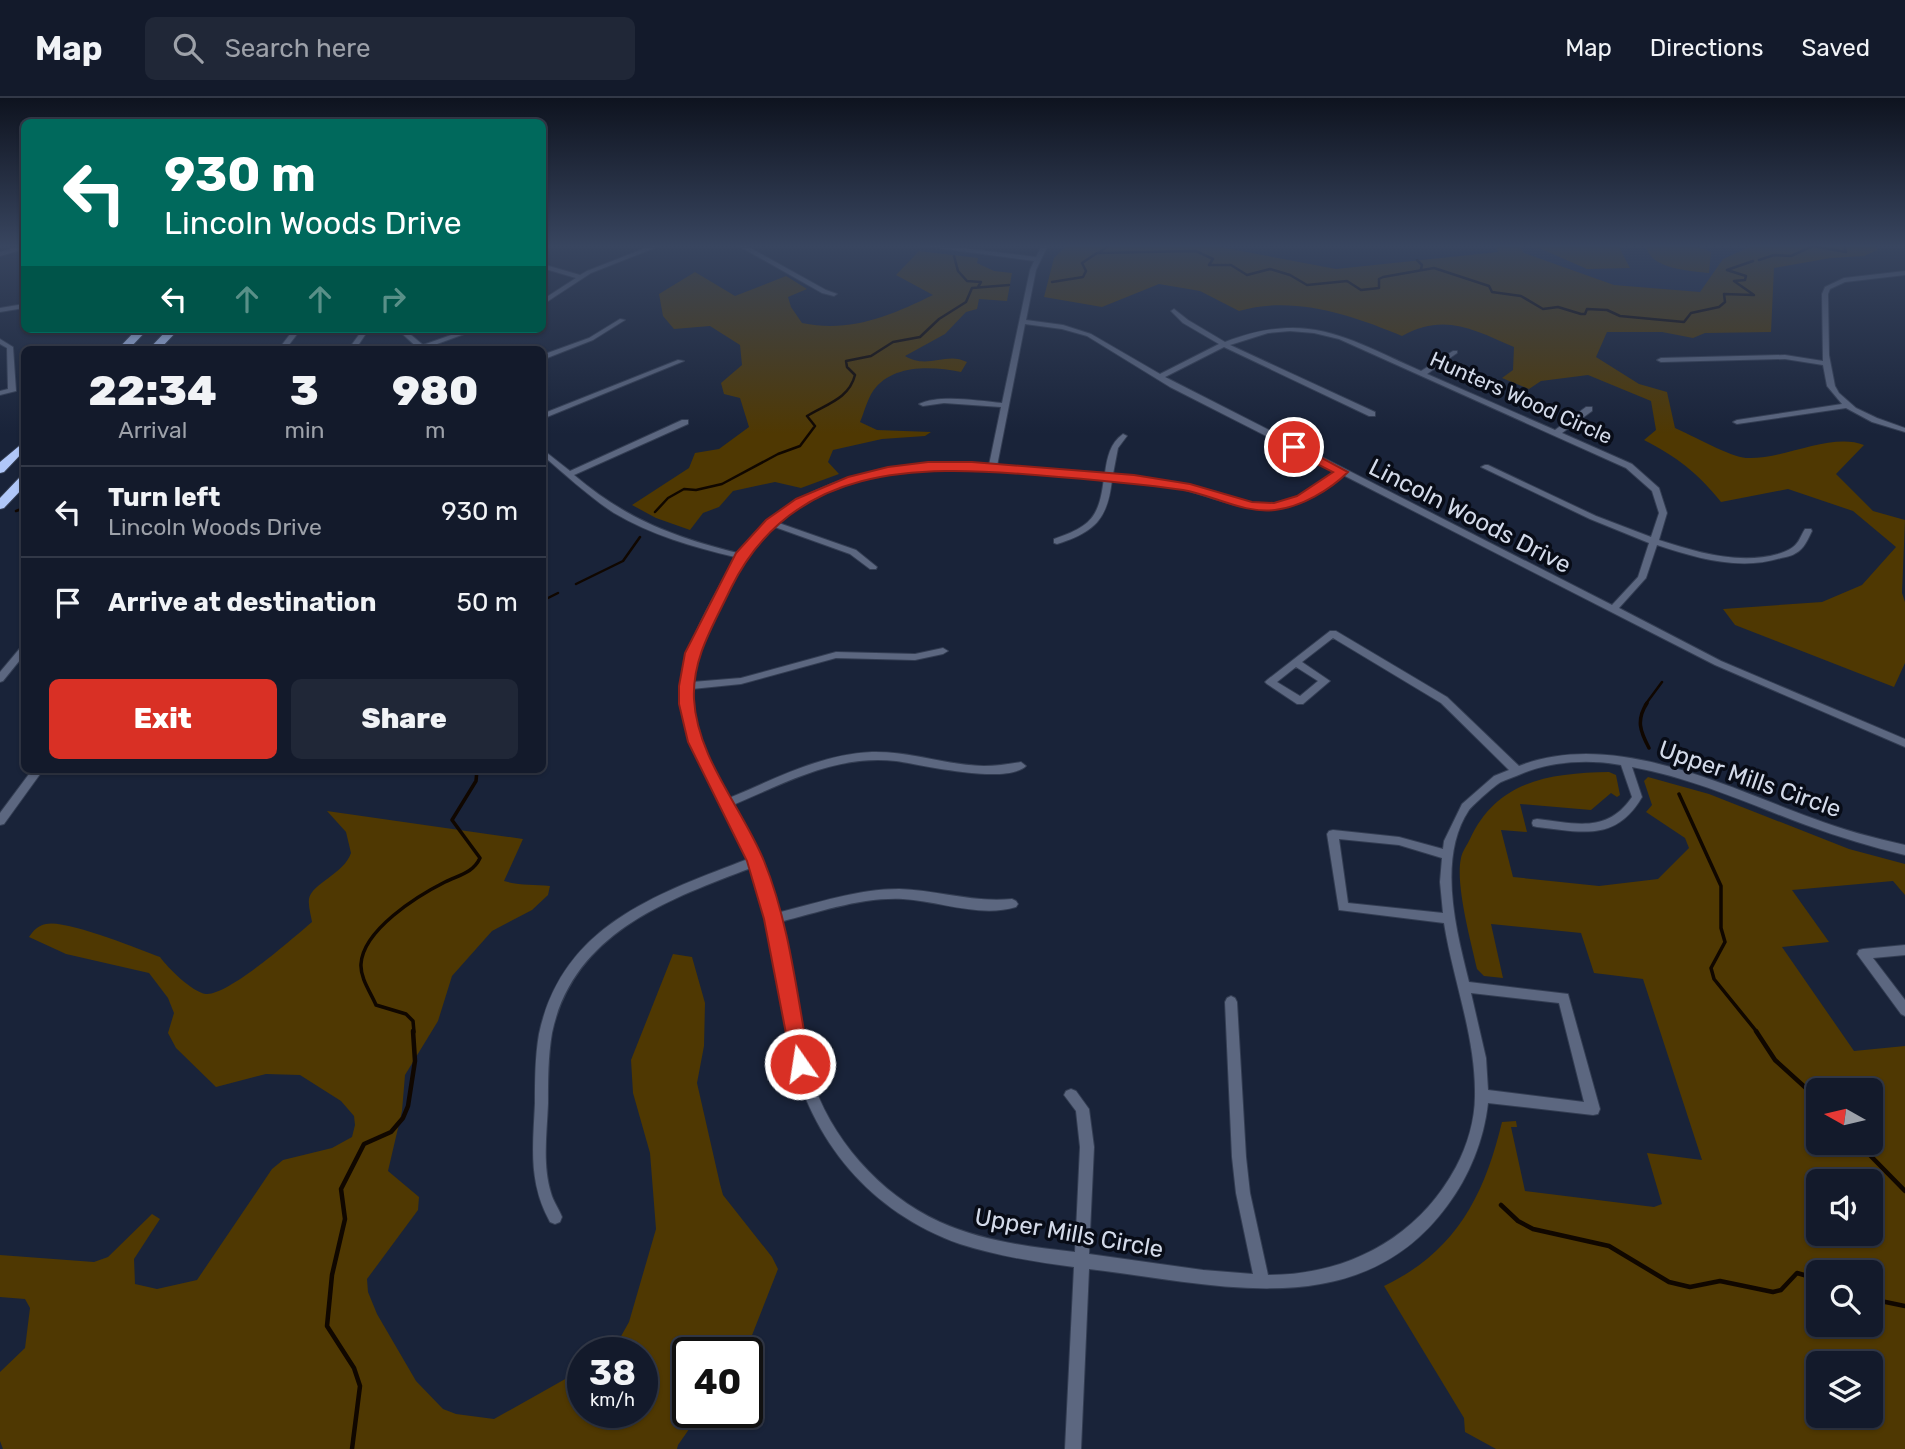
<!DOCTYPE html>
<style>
:root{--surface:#131a2b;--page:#202737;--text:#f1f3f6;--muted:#9da1a9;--line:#323847;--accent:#d93025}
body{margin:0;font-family:Rubik,sans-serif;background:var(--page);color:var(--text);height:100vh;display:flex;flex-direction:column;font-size:26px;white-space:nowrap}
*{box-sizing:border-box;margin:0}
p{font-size:23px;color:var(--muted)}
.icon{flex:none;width:38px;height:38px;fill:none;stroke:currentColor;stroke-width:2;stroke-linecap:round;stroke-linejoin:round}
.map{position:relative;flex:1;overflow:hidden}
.details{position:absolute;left:21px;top:248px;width:525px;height:427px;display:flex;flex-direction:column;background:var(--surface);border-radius:10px;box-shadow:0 2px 5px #0004,0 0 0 2px var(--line)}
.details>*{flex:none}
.hud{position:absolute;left:21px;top:21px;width:525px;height:214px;border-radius:10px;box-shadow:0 2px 5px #0004,0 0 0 2px var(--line);background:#00695c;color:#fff;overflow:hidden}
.needle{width:46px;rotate:278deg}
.buttons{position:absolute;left:1806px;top:980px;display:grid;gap:14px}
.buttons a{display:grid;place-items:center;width:77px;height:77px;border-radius:10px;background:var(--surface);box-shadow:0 2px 5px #0004,0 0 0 2px var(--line);font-size:35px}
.speed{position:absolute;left:567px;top:1239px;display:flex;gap:14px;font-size:35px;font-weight:700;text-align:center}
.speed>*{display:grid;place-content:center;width:91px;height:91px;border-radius:50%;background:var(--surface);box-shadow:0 2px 5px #0004,0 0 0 2px var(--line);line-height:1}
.speed small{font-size:18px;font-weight:400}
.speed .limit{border:4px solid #111;border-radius:10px;background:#fff;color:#111}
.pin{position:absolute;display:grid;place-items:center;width:60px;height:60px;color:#fff;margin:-30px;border:4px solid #fff;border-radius:50%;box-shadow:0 2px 7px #0007}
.me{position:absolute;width:77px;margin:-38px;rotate:347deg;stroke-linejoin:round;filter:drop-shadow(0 0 5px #0008)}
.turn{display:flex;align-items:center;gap:24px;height:147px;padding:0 28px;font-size:32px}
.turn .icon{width:91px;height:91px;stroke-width:2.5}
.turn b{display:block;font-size:49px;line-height:60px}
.lanes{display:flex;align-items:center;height:66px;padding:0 28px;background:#0003;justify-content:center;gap:35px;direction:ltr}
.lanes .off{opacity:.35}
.eta{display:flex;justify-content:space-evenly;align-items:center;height:119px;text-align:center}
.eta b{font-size:42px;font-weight:800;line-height:49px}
.cta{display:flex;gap:14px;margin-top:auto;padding:14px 28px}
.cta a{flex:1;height:80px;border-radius:10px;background:var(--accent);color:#fff;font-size:28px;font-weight:800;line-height:80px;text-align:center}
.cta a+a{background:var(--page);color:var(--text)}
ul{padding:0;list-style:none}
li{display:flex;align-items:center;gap:21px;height:91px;padding:0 28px;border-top:2px solid var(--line)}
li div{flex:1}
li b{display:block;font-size:26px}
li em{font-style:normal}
header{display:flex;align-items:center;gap:42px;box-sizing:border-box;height:98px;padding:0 35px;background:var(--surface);border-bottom:2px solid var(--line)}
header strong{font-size:33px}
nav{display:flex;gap:38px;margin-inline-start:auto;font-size:24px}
.search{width:490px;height:63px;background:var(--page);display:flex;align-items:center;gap:18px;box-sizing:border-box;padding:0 24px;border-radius:10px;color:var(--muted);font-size:26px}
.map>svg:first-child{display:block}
.built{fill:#1d2946}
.green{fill:#4f3802;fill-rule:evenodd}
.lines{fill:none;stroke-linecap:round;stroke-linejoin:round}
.stream-far2{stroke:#100700;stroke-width:2.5}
.stream-far1{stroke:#100700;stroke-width:3.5}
.stream{stroke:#100700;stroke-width:4.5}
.minor-casing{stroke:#333d52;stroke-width:2}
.highway-casing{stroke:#333d52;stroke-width:2}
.minor{fill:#5c6780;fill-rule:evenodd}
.highway{fill:#b0c7f8;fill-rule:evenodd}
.route{fill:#d93025;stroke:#8d1f18;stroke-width:2}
.labels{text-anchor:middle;stroke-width:7;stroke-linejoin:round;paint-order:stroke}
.far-street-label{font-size:21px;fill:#d3dae9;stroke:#080c17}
.street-label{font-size:24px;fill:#d3dae9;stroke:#080c17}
</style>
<header>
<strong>Map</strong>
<div class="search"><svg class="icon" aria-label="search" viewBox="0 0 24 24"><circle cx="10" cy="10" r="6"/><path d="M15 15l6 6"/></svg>Search here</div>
<nav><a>Map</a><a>Directions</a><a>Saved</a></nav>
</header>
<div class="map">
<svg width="1905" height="1351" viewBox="0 0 1905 1351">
<rect width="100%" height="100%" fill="#192339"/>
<!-- built -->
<path class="built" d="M1496,147H1777L1710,203L1660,212Z"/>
<!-- green -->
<path class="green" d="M1067,147H1210L1336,171L1498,154L1496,147H1518L1524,155L1614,187L1700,194L1723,161L1754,147H1873L1878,152L1864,158L1831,160L1774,170L1771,234L1705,235L1693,240L1662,234H1607L1596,259L1639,286L1667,294L1675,330C1691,337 1731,359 1746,360C1783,362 1831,334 1864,347L1836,376L1873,413L1905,422L1902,495L1905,504V565L1894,589L1735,527L1723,511L1822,504L1862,487L1896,449L1853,413L1788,391L1721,404C1697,374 1678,360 1644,342L1656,332L1651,303L1588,277L1541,283L1529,291L1502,280L1513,272L1514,249C1475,232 1444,214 1402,238C1352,217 1293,197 1239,213L1200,193L1159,186L1102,209L1044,199L1054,160Z
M1532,147H1618L1630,170L1587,171Z
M1646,147C1667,147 1692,144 1711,154L1709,175C1691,173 1648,171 1646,147Z
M919,153L978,160L977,165L994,173L1012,175L1007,203L979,201L977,211L966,214L945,236L905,258C928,272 946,253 967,264L961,274C932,268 892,266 873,293C867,302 864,315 860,324L877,332L931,334L925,338L882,341L833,352L828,364L839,376L801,390L775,384L733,393L719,409L703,415L690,432L656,420L632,407L689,370L695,355L719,351L749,329L740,300L724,296L721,285L742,267L740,247L710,228L674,231L663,218L659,196L695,174L735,198L786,178L807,191L788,199L791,209L802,225C850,235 890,218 933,197L896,177Z
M1609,674L1616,677L1620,697L1617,699L1611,695L1591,712L1520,706L1527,734L1501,732L1513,779L1599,788L1658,781L1689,750L1685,740L1646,714L1652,707L1644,683L1648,679L1709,696L1849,751L1905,766V797L1893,783L1792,792L1829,844L1782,849L1854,953L1905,948V1351H1496L1465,1334L1464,1320L1384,1188C1455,1154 1484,1099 1502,1024L1516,1023L1517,1029H1511L1525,1093L1654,1109L1662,1106L1647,1055L1702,1062L1643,881L1594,875L1581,835L1491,826L1503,880L1484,878L1477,871C1471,844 1455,786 1461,760C1462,754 1467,747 1470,741C1497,682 1551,675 1609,674ZM1818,992H1871V1045H1818ZM1818,1083H1871V1136H1818ZM1871,1174V1227H1818V1174ZM1818,1265H1871V1318H1818Z
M327,713L523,741L504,783C520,788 533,786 550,788L548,797L532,812L492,833L452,878L438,923L405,977L402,1013L388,1073L419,1099L418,1112L367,1181L368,1194L377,1216L416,1283L443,1311L456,1316L494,1321L583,1271V1314H642V1255H607L615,1249L629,1224L656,1131L650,1055L633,995L631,962L673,856L692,859L705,905L704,948L697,985L720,1086L723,1097L772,1159L778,1171L745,1255H688V1314H701L678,1347L677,1351H3L0,1343V1274L25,1250L30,1210L25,1201L0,1199V1157L94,1164L108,1159L152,1116L160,1121L134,1161L135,1186L157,1191L197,1182L272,1071L283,1062L332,1050L352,1039L355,1027L354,1018L341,1003L300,977L266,976L216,989L176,950L168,935L174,915L168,900L149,875L66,856L29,839C34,832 37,828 46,826C65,821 139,851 160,859C168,870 192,894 206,896C228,898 293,840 312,824C311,817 308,808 309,801C312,785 344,776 351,755L346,734Z"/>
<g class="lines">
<!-- stream-far2 -->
<path class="stream-far2" d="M1100,154L1109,147
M954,158L958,173L967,183L981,184L978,189
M1417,162L1422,167L1421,171
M1759,162L1774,157L1791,158L1813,148L1846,154L1844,147
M1052,184L1083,179L1086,173L1082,165L1097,155L1196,153L1213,161L1209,167H1231L1247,177L1270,171L1290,177L1307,187L1347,183L1361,192L1379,190V181L1383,179L1434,170L1489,188L1492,194L1521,198L1543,211L1558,209L1581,216H1585L1587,211L1607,212L1620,218L1684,224L1691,215L1719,209L1725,204L1724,196L1754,197L1734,183L1745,182L1746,178L1727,172L1753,163
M179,250L186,252
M16,413L24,410
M655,414L668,400L684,391L696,392L722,386L778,356L800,348L815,328L807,318C826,306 849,301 855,277L847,269L846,263L871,258L893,244L920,239L939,221L966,204L972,190L1009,187
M576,486L623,463L640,439
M542,503L558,495
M1645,607L1662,584"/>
<!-- stream-far1 -->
<path class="stream-far1" d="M1647,605C1636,622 1640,633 1649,650
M1679,696L1721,788V830L1725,844L1711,870L1714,881L1757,934
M414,934L413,923L406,916L376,907C371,895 360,880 361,866C363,832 417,798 445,784C459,777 473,775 480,760L452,722L476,683L477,672"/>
<!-- stream -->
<path class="stream" d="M1756,933L1775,962L1818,1001
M1858,1045L1905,1093
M1501,1107L1518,1123L1533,1131L1609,1148L1669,1184L1690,1189L1720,1183L1773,1194L1781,1192L1797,1175L1818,1181
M1871,1201L1905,1208
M352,1351L360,1288L354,1270L327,1228L332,1177L345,1121L341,1091L364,1046L391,1034L403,1020L408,1008L415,963L413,933"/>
<defs>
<path id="minor" d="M24,147V151L0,158V154Z
M653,147H662L591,175L542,207V202L576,180L542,170V166L580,177L587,173Z
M737,147H745L826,192L837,196L834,198L822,195Z
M917,147H937L1036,159L1042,147H1048L1036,172L1026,222L1063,227L1091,236L1160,276L1219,246L1183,225L1171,213L1174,211L1188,222L1225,244C1308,212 1347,240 1421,273L1453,253H1457V255L1427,276L1555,332L1586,309H1592V313L1562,335L1632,366L1659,390L1667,415L1659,442C1696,454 1739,467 1778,456C1783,454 1788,453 1793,449C1799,445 1801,437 1805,431H1811L1812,433C1808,441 1804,451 1796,455C1792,458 1786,459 1781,460C1740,473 1696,460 1657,447L1646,480L1619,510L1721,563L1905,641V649L1715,567L1343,377C1327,388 1311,401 1292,407C1255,420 1217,400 1182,391C1159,385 1135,383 1112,381C1108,421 1095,434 1057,446L1054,445V441C1091,428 1099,420 1104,380C1013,373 889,355 807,402C796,409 786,417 776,424L856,452L877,469L876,471H870L850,456L772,428L744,459L711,523L697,555L692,584L741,580L836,554L915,556L943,550L948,553L943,556L915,562L836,560L741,586L692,591C692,630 711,666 729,700C775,681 821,656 872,654C909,653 946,667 984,668C996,668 1009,666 1021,664L1026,668C1006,687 923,667 896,663C837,656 785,685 733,707L762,763L761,765L777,815C817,805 858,791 899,791C937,792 973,805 1012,801L1016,803L1018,806L1016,809C980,820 939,803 903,801C861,799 820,814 780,824C790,874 794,927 810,976C830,1040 879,1096 940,1124C982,1143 1030,1149 1075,1154L1080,1049L1076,1013L1064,997L1066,993L1071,991L1076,993L1089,1011L1094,1049L1089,1156L1203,1172L1253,1176L1236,1095L1232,1059L1225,904L1227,900L1231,898L1235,900L1237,904L1246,1059L1250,1095L1268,1177C1347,1177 1418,1140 1456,1069C1467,1048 1475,1022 1475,998C1476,939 1453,882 1444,825L1339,812L1327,736L1329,733L1333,732L1399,739L1443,751L1444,743L1462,706L1494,678L1509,672L1441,605L1333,540L1302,564L1330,583L1303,606H1297L1267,586L1265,584L1267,582L1330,533H1336L1447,599L1519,668C1612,631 1725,688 1812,720C1843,732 1874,740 1905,747V757C1872,749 1839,739 1806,727C1749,706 1693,680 1632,669L1642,699C1616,744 1582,734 1537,729L1533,728L1532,725L1533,722L1537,721C1575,725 1607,736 1632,699L1621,667C1589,661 1552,663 1521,676C1515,679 1507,681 1501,684C1493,689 1475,705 1469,712C1437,760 1456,832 1469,884L1568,896L1600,1011L1598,1016L1593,1017L1488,1005C1484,1042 1469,1079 1447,1108C1358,1229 1213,1185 1089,1171L1081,1351H1065L1074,1169C1036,1164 997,1158 960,1146C870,1114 811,1043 790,951C776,890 773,828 751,770C667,802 573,835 552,935C548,958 548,982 548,1005C547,1034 542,1066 551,1095C553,1103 559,1111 562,1119L560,1124L555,1126L550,1124C528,1084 533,1049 535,1005C535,982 535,959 539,936C562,827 657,796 748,761C734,728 715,698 700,665C671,600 679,563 712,502C720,488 727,473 735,459C693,449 651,437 614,415C588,398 566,377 542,357V351L570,373L682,322H688V326L574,377C626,421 673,439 738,455C801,374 893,364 989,367L1001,309L944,305L923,308L919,306C940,296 979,303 1002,305L1030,172L1034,163ZM1025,226L1062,231L1087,238L1170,289L1337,374C1306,394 1292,409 1253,405L1170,384L1113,376L1118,350L1127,338L1123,336C1110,345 1107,360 1105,375L997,368ZM1290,233L1314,235L1339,241L1626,370L1652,393L1659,415L1651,439L1596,418L1488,367H1485L1481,369L1590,421L1649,445L1638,479L1612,507L1165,279L1224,249L1369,318H1375V314L1230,247L1268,235ZM1296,569L1318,583L1300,598L1277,584ZM1339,741L1399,747L1442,760L1440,784L1443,815L1348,805ZM1471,895L1559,905L1584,1004L1488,992L1486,960Z
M1905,173V177L1845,184L1830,191L1828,196L1829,257L1835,288L1839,295L1856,310L1877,320L1905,330V334L1872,324L1846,310L1737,326L1733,324L1737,322L1842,306L1827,288L1823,267L1785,261L1661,264L1657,262L1661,260L1785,257L1823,263L1822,196L1825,189L1844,180Z
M24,206V210L0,214V210Z
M620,221L625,222L593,242L542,262V257L589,240Z
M294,231H301L285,252H278Z
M363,231H369L355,252H348Z
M397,231H404L423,247L468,231H478L426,250L427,252L419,251Z
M0,241L13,249L16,293L0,297V293L8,291L7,250L0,246Z
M678,262L684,263L542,321V316Z
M24,548V557L3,583L0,584V574L21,549Z
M32,672H43L4,726L0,727V715Z
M1905,847V857L1873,860L1905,902V918L1901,916L1857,856L1859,852L1863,851Z"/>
<path id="highway" d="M137,231H148L128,252H117Z
M168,231H179L159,252H148Z
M24,344V353L4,374L0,375V364Z
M24,378V389L4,410L0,411V400L20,379Z"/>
</defs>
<!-- minor casing -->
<use href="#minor" class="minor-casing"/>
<!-- highway casing -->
<use href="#highway" class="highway-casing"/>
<!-- minor -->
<use href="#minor" class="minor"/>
<!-- highway -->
<use href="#highway" class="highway"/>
</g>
<!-- sky -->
<linearGradient id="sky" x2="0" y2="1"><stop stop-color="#0e131f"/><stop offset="0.44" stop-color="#38455f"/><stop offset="1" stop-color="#38455f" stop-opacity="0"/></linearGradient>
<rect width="1905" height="336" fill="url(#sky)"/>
<!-- route -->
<path class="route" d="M1289,347H1298L1348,374C1330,392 1301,409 1275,412C1244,416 1213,397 1183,392C1134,385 1085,381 1035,377C916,367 792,366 731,490C714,526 692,560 694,601C697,660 743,711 764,763C790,827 797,899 810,966L807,972L800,975L793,972L764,821L747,763L688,644L679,606V588L685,555L736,455L766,422L796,401L848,379L888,369L928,364H972L1134,377L1190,386L1252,404L1274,405L1297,398L1333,374L1289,352Z"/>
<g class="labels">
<!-- far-street labels -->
<g class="far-street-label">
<text transform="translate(1521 300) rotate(24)" y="7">Hunters Wood Circle</text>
</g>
<!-- street labels -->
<g class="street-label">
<text transform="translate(1470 418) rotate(27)" y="8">Lincoln Woods Drive</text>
<text transform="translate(1750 681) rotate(19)" y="8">Upper Mills Circle</text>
<text transform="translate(1069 1135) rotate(10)" y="8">Upper Mills Circle</text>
</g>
</g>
</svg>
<div class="buttons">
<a><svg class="needle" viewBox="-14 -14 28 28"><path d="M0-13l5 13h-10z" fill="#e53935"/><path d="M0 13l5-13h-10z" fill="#9da1a9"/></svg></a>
<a><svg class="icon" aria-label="sound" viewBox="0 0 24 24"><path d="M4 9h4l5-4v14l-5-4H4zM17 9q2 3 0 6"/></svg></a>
<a><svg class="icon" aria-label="search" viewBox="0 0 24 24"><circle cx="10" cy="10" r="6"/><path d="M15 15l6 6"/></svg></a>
<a><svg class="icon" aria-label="layers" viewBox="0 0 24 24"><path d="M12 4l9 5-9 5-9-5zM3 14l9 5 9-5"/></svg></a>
</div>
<div class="speed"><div>38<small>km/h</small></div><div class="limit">40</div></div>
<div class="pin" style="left:1294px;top:349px;background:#d93025"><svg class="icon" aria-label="arrive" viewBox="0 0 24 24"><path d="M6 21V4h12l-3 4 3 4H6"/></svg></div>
<svg class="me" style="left:800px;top:966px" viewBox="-20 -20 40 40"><circle r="17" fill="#d93025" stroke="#fff" stroke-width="3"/><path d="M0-11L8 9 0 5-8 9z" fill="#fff"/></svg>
<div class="hud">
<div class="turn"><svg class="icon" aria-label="left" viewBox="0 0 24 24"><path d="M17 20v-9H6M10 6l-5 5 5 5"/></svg><div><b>930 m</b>Lincoln Woods Drive</div></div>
<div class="lanes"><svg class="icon" aria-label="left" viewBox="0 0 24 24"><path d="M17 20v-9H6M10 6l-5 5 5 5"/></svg><svg class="icon off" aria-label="ahead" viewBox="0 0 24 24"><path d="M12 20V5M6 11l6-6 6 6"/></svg><svg class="icon off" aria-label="ahead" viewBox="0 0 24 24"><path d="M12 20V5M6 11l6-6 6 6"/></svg><svg class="icon off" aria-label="right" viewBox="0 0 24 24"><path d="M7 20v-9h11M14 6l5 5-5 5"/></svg></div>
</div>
<section class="details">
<div class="eta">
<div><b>22:34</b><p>Arrival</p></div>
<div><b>3</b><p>min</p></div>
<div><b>980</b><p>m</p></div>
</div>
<ul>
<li><svg class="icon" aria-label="left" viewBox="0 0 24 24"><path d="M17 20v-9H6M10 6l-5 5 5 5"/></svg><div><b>Turn left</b><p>Lincoln Woods Drive</p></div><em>930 m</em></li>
<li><svg class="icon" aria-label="arrive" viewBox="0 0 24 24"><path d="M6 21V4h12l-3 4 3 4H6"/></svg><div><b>Arrive at destination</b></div><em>50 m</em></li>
</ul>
<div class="cta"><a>Exit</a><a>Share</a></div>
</section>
</div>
